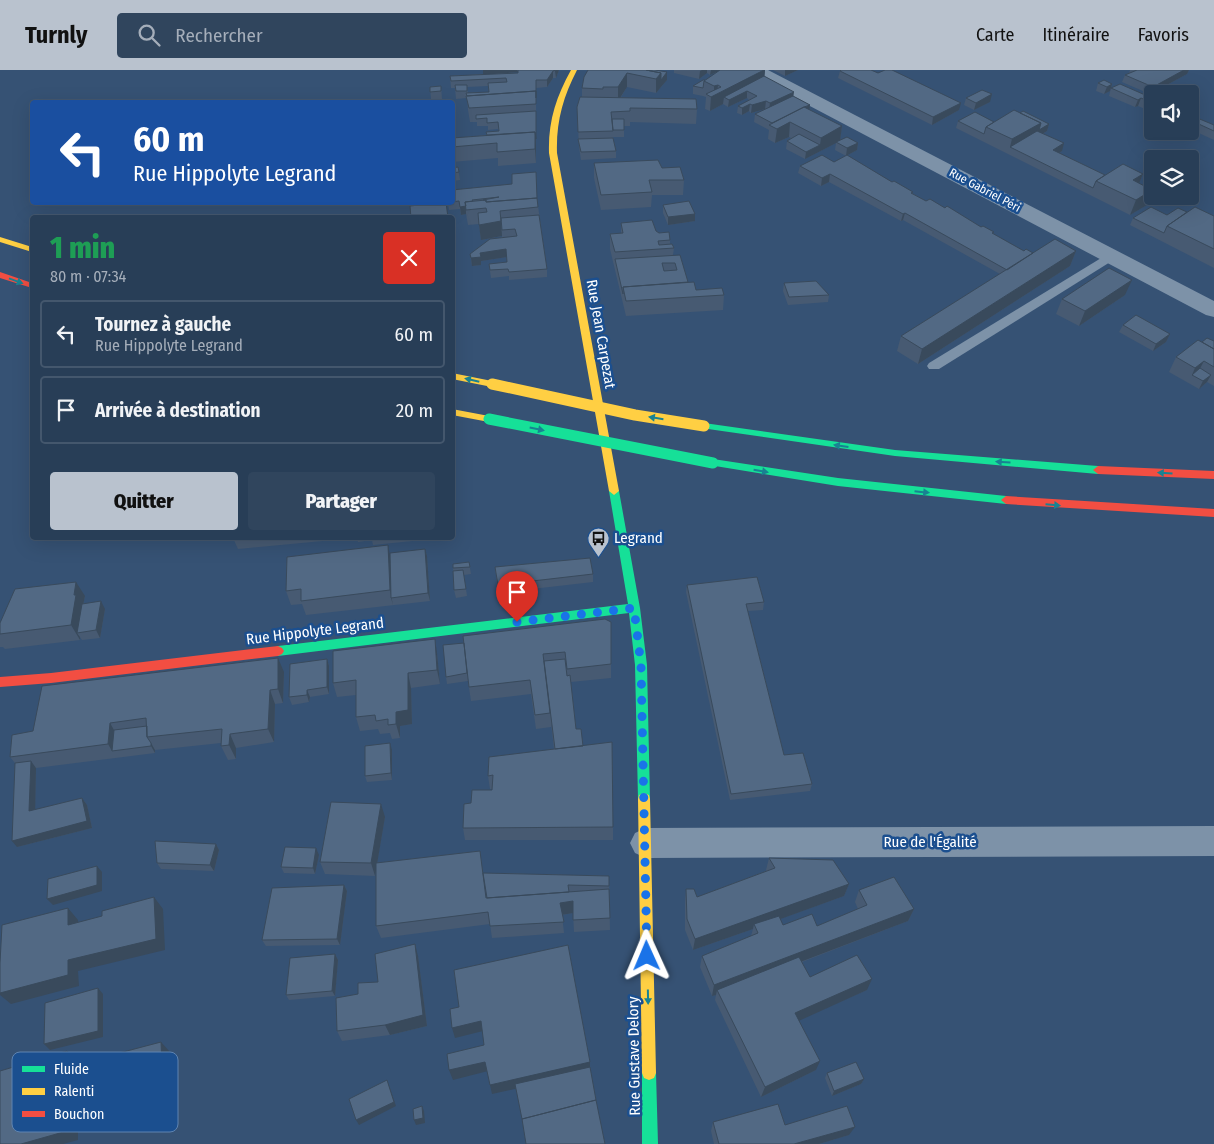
<!DOCTYPE html>
<html lang="fr">
<meta charset="utf-8">
<style>
:root{--surface:#283e57;--page:#30455d;--text:#f1f3f6;--muted:#a5aeba;--line:#44576d;--accent:#b9c2ce}
body{margin:0;font-family:"Fira Sans Condensed",sans-serif;background:var(--page);color:var(--text);height:100vh;display:flex;flex-direction:column;font-size:19px;white-space:nowrap}
*{box-sizing:border-box;margin:0}
p{font-size:16px;color:var(--muted)}
.icon{flex:none;width:28px;height:28px;fill:none;stroke:currentColor;stroke-width:2;stroke-linecap:round;stroke-linejoin:round}
.map{position:relative;flex:1;overflow:hidden}
.details{position:absolute;left:30px;top:145px;width:425px;height:325px;display:flex;flex-direction:column;background:var(--surface);border-radius:5px;box-shadow:0 5px 20px #0002,0 0 0 1px var(--line)}
.details>*{flex:none}
.top-card{position:absolute;left:30px;top:30px;width:425px;height:105px;border-radius:5px;box-shadow:0 5px 20px #0002,0 0 0 1px var(--line);background:#1a4fa0;color:#fff;overflow:hidden}
.tools{position:absolute;left:1144px;top:15px;display:grid;gap:10px}
.tools a{display:grid;place-items:center;width:55px;height:55px;border-radius:5px;background:var(--surface);box-shadow:0 5px 20px #0002,0 0 0 1px var(--line);font-size:25px}
.pin{position:absolute;display:grid;place-items:center;width:42px;height:42px;color:#fff;margin:-51px -21px;border-radius:50% 50% 50% 0;rotate:-45deg;box-shadow:0 0 5px #0007}
.pin .icon{rotate:45deg}
.me{position:absolute;width:55px;margin:-28px;rotate:359deg;stroke-linejoin:round;filter:drop-shadow(0 0 4px #0008)}
.turn{display:flex;align-items:center;gap:18px;height:105px;padding:0 20px;font-size:22px}
.turn .icon{width:65px;height:65px;stroke-width:2.5}
.turn b{display:block;font-size:35px;line-height:42px}
.round{display:grid;place-items:center;flex:none;width:52px;height:52px;border-radius:5px;background:var(--page)}
.headline{display:flex;align-items:center;justify-content:space-between;height:85px;padding:0 20px}
h1{font-size:30px;font-weight:800;line-height:38px;color:#1e9e55}
.primary-button{display:flex;gap:10px;margin-top:auto;padding:10px 20px}
.primary-button a{flex:1;height:58px;border-radius:5px;background:var(--accent);color:#111;font-size:20px;font-weight:800;line-height:58px;text-align:center}
.primary-button a+a{background:var(--page);color:var(--text)}
ul{padding:0;list-style:none}
li{display:flex;align-items:center;gap:15px;height:68px;margin:0 10px 8px;padding:0 10px;border:2px solid var(--line);border-radius:5px}
li div{flex:1}
li b{display:block;font-size:19px}
li em{font-style:normal}
header{display:flex;align-items:center;gap:30px;box-sizing:border-box;height:70px;padding:0 25px;background:var(--accent);color:#111}
header strong{font-size:24px}
nav{display:flex;gap:28px;margin-inline-start:auto;font-size:18px}
.search{width:350px;height:45px;background:var(--page);display:flex;align-items:center;gap:12px;box-sizing:border-box;padding:0 18px;border-radius:5px;color:var(--muted);font-size:19px}
.map>svg:first-child{display:block}
.lines{fill:none;stroke-linecap:round;stroke-linejoin:round}
.lane{fill:#7d92a8;fill-rule:evenodd}
.street{fill:#7d92a8;fill-rule:evenodd}
.fast{fill:#16e098;fill-rule:evenodd}
.slow{fill:#ffcf43;fill-rule:evenodd}
.jam{fill:#f24e42;fill-rule:evenodd}
.fast-bridge{stroke:#16e098;stroke-width:11}
.slow-bridge{stroke:#ffcf43;stroke-width:11}
.wall{fill:#475a72;fill-rule:evenodd}
.shaded-wall{fill:#394a5c}
.building{fill:#526984;stroke:#394a5c;fill-rule:evenodd}
.oneway{fill:#198292}
.route{stroke:#1a73e8;stroke-width:9;stroke-dasharray:0 16.2}
.labels{text-anchor:middle;stroke-width:5;stroke-linejoin:round;paint-order:stroke}
.far-street-label{font-size:12px;fill:#fff;stroke:#1b4f8f}
.street-label{font-size:15px;fill:#fff;stroke:#1b4f8f}
.poi-label{font-size:15px;fill:#fff;stroke:#1b4f8f;text-anchor:start}
.key{fill:#1b4f8f;stroke:#5f84b1;stroke-width:1}
.key-label{font-size:14px;fill:#fff}
</style>
<header>
<strong>Turnly</strong>
<div class="search"><svg class="icon" aria-label="search" viewBox="0 0 24 24"><circle cx="10" cy="10" r="6"/><path d="M15 15l6 6"/></svg>Rechercher</div>
<nav><a>Carte</a><a>Itinéraire</a><a>Favoris</a></nav>
</header>
<div class="map">
<svg width="1214" height="1074" viewBox="0 0 1214 1074">
<rect width="100%" height="100%" fill="#365274"/>
<g class="lines">
<!-- lane -->
<path class="lane" d="M1111,182L1115,183L1117,186L1115,189L939,299H929L927,296L929,293Z"/>
<!-- street -->
<path class="street" d="M746,0H768L1214,231V247L1206,245L749,4Z
M1214,756V786L646,788L635,783L630,773L635,763L646,758Z"/>
<!-- fast -->
<path class="fast" d="M704,353L895,380L1098,396L1103,400L1098,404L895,386L701,358L699,356L701,354Z
M713,389L838,408L1006,426L1011,430L1006,434L838,416L709,395L708,393Z
M614,417L619,421L640,538L647,595L650,729L649,733L644,735L639,733L638,729L635,595L629,543L278,586L274,584L272,581L274,578L278,576L628,534L609,421Z
M649,996L654,998L656,1003L658,1074H642V1003L644,998Z"/>
<!-- slow -->
<path class="slow" d="M571,0H577C563,27 556,52 557,83L619,421L614,425L609,421L549,83C548,52 556,27 571,0Z
M0,167L32,177V182L0,172Z
M452,303L492,311L497,314L492,317L452,309Z
M452,339L489,346L494,349L489,352L452,345Z
M644,723L649,725L650,729L656,1003L654,1008L649,1010L644,1008L642,1003L638,729L639,725Z"/>
<!-- jam -->
<path class="jam" d="M0,202L32,213V218L0,208Z
M1098,396L1214,401V409L1098,404L1093,400Z
M1006,426L1214,439V447L1006,434L1001,430Z
M278,576L282,578L284,581L282,584L278,586L51,613L0,617V607L51,603Z"/>
<!-- fast-bridge -->
<path class="fast-bridge" d="M489,349L713,393"/>
<!-- slow-bridge -->
<path class="slow-bridge" d="M492,314L635,345L704,356"/>
</g>
<!-- wall -->
<path class="wall" d="M483,0H559L556,8H553L547,17L536,18V93L498,96V88L452,92V68L487,65L499,61L498,59L488,60V56H477V52H470L468,40L467,28L456,29L455,18H451L450,6L483,4ZM518,3L498,4L518,2ZM488,16L489,22L468,23L467,17Z
M588,0L667,2V10L656,23L627,17L621,27L697,39L696,54L630,52V56H624V67H613L616,81V88L581,90L579,77L577,37L582,27V18Z
M674,0H765L764,6L793,26L810,35L809,40L842,56L840,70L858,73L857,80L846,86L835,80L836,73L805,89L786,79L787,71L791,68L789,67L775,73L768,69L769,60L754,52L755,44L766,39H765L751,43L749,41L742,45L737,43L738,36L749,30L747,28L728,37L723,34L710,41L705,39L706,27L703,26L693,24V16L705,10L719,1L710,5L707,3L699,9L674,3Z
M773,0H798L785,6Z
M1130,0H1189L1187,4L1150,24L1122,12L1125,5L1129,3Z
M840,1L959,40L932,55L838,8Z
M1098,13L1112,14L1110,21L1104,24L1096,21Z
M441,16L442,29H431L430,17Z
M1111,18L1152,28V42L1138,36L1135,37L1109,26Z
M966,28L990,32L974,40L964,35Z
M1020,43L1049,54L1047,61L1043,64L1062,81L1059,83L1105,105L1143,104L1139,113L1147,135L1130,145L956,58L958,51L994,52Z
M1190,45L1214,55V70L1190,59Z
M834,92L892,112L926,131L981,157L1024,181L1033,183L1076,181L1070,196L918,294L897,281L901,266L1000,204L903,150L901,151L829,112L821,116L798,103L800,96Z
M594,93L662,98L684,110L683,125H652L651,137L601,140L594,108Z
M458,97L460,110L452,111V98Z
M452,120L537,129L547,199V207L509,210V206L491,208L489,194L507,192V187L481,191V195L472,196L470,184L502,167V166L481,170L479,154L468,155L466,144L461,145L460,139L449,140L448,132H452Z
M663,135L695,151L668,155L663,143Z
M1187,142L1214,146V198L1130,155L1133,148Z
M621,153L656,161L670,170V174L674,178L673,185L688,212L696,220L724,225L723,240L626,246L610,179V164L621,163Z
M452,187L456,210L452,211Z
M784,213L829,225L828,232L788,235L783,221Z
M1125,225L1079,256L1056,244L1062,229Z
M1123,255L1170,264L1166,272L1153,281L1119,262Z
M1214,271V316L1207,312L1199,319L1169,302L1176,287Z
M233,468H354L238,479Z
M357,468H442L373,475L372,470L358,472Z
M425,479L427,486L430,531L306,545L302,534L291,535L286,521L390,486Z
M469,492L471,504L464,505L467,526L456,528L454,520L453,498Z
M495,497L593,504V512L498,523Z
M687,515L764,532L763,540L748,541L784,685L812,714L810,721L730,730L686,522Z
M85,526L83,534L105,539L100,568L82,570L80,567V570L5,579L3,577H0V553Z
M611,552V608L571,612L576,659L613,757V770H465L463,758L471,733L492,720V719H490L488,706L554,679L551,653V657L536,659L531,624L471,631L468,611L447,614L446,607L464,573Z
M437,583L440,614L411,618L412,654L400,656V668L392,669L390,663L380,664L378,659L360,661L356,647V625L337,627L333,613Z
M327,589L329,596V624L310,627L309,632L292,635L289,627Z
M284,602L283,633L275,634L274,672L236,678V689L228,690L221,676V673L155,680V683L36,698L35,740L82,728L87,735L92,758L17,777L15,693L10,687L33,661Z
M392,680V710L367,712L365,706Z
M385,747L377,793L483,803L609,806L610,860L574,862L573,843L562,845L564,863L492,868L490,854L381,868L376,856V798L375,806L325,804L320,792Z
M216,774L219,780L214,801L161,799L157,793Z
M319,785L315,804L284,803L281,797Z
M769,788L849,814L844,826L780,849L783,855L817,856L858,839L855,832L859,820L914,839L908,851L802,892L810,907L867,920L799,950L816,1000L761,1027L715,930L716,925L712,926L700,897L702,886L751,866L753,859L693,880L685,860V831L686,819L697,827L766,801V800Z
M344,815L347,821L340,875L266,876L262,870Z
M335,884L338,890L335,926L289,930L286,925Z
M418,886L427,956L390,965L342,971L337,961L358,924Z
M827,1003L864,1009L861,1014L832,1026L825,1008Z
M713,1052L849,1065L819,1074H714L711,1061Z"/>
<!-- shaded-wall -->
<path class="shaded-wall" d="M483,0H517L518,2L483,5Z
M556,0H559L556,8L555,1Z
M702,0H707V3L699,9L700,1Z
M711,0H721L710,5Z
M764,0H765L764,14L747,22V28L728,37L729,30L724,27L723,34L710,41L711,27L714,25V16L718,15L717,24Z
M785,0H798L785,6Z
M1184,0H1189L1187,4L1150,24L1153,17Z
M553,1V8L547,17V10Z
M667,2V10L661,17V10Z
M627,3V17L618,31V17Z
M661,3V17L656,23V9Z
M1112,14L1110,21L1104,24L1107,17Z
M794,22L793,29L769,40L770,33Z
M992,24L990,32L974,40L976,33Z
M1141,28L1138,36L1135,37L1138,30Z
M766,31L765,39L751,43L752,35Z
M961,33L959,40L932,55L933,47Z
M750,34L749,41L742,45V38Z
M810,35L809,43L790,52L789,67L775,73L777,59L786,46Z
M536,41V93L535,79Z
M1041,53L1049,54L1047,61L1024,75L1010,77L1012,69Z
M842,56L840,71L805,89L806,82L820,75L821,68Z
M858,73L857,80L846,86L847,78Z
M1064,73L1062,81L1051,88L1053,80Z
M830,104L829,112L821,116L822,108Z
M1143,104L1137,118L1133,110Z
M1152,120L1147,135L1130,145L1136,130Z
M469,132L466,140V144L461,145L460,137Z
M905,143L903,150L901,151L903,144Z
M695,144V151L668,155V147Z
M501,151L502,166L481,170L479,155Z
M506,179L507,187L481,191V195L472,196L471,188L480,183Z
M1076,181L1070,196L918,294L922,279Z
M1132,210L1125,225L1079,256L1085,241Z
M1170,264L1166,272L1153,281L1156,274Z
M1204,291L1196,306L1192,305L1195,298Z
M1211,305L1207,312L1199,319L1203,311Z
M388,475L391,490V528L393,535L390,520Z
M425,479L427,486L430,531L428,523Z
M76,512L85,526L77,563L80,567V570L71,555Z
M101,531L105,539L100,568L96,560Z
M435,569L437,583L440,614L437,600Z
M278,588L284,602L283,633L278,619Z
M327,589L329,596V624L327,617Z
M408,603L411,618L412,654L400,656V668L396,654V642Z
M270,620L275,634L274,672L268,659Z
M307,620L310,627L309,632L307,625Z
M110,653L118,667L112,681L108,674Z
M230,664L236,678V689L229,675Z
M151,673L155,680V683L151,676Z
M390,673L392,680V710L391,703Z
M31,691L36,698L35,748L29,741Z
M82,728L87,735L92,758L17,777L12,771Z
M381,734L385,747L375,806L371,793Z
M216,774L219,780L214,801L210,795Z
M316,778L319,785L315,804L313,798Z
M97,796L102,802V821L53,835L47,829Z
M849,814L844,826L756,858L754,854L753,859L693,880L695,869Z
M344,815L347,821L340,875L337,869Z
M154,827L163,839L165,880L78,901L79,916L11,934L0,925V923L68,890Z
M573,831V843L561,845L560,833Z
M68,838L78,850L79,866L68,855Z
M914,839L908,851L719,923L717,920L716,925L712,926L714,915Z
M415,874L418,886L427,956L390,965L385,955Z
M335,884L338,890L335,926L332,921Z
M872,909L867,920L792,954L795,943Z
M98,918L103,924V967L50,980L44,974Z
M481,951L483,961L455,968L452,958Z
M161,972L170,982L172,1030L116,1046L112,1043L78,1053V1070L63,1074H21L66,1044Z
M67,981L78,991V1010L67,1000Z
M820,991L816,1000L761,1027L765,1017Z
M485,992L488,1001L453,1010L449,1000Z
M590,992V1002L492,1024L490,1015Z
M864,1009L861,1014L832,1026L834,1021Z
M387,1010L396,1036L359,1055L356,1050Z
M422,1036L424,1041L425,1053L416,1055L414,1050Z
M855,1057L849,1065L819,1074H794Z"/>
<!-- building -->
<path class="building" d="M518,0H556L553,1L547,10H536V28V21L467,26L466,23L489,22L488,13L507,12L506,8L451,11L450,6L518,3Z
M588,0H646L661,3L656,9L627,3L618,17H603V19L582,18L584,7Z
M646,0H655L667,2L661,10V3Z
M720,0H764L711,27L706,24L721,17L718,15L714,16L704,11Z
M841,0H871L878,3L885,0H892L961,33L933,47L840,1Z
M1137,0H1184L1153,17L1125,5Z
M764,6L794,22L770,33L766,31L752,35L750,34L742,38L738,36L757,26L747,21L729,30L724,27Z
M703,10H705L704,11L703,18L693,16Z
M1104,10L1112,14L1107,17L1098,13Z
M1120,14L1152,28V33L1141,28L1138,30L1111,18Z
M455,15H467V21H456Z
M441,16V21L430,22V17Z
M982,20L992,24L976,33L966,28Z
M536,21V34L469,38L466,26Z
M793,26L810,35L804,37L772,53L755,44Z
M580,27L696,29L697,39L630,38V41L611,42L613,61L578,62L577,37Z
M804,37L842,56L821,68L790,52L777,59L769,55Z
M1014,40L1041,53L1012,69L986,57Z
M536,41V69L535,62L487,65L486,62L499,61L498,52L487,53V48L476,49V45Z
M1023,41L1049,54L1039,60L1041,53L1020,43Z
M975,42L994,52L986,57L984,64L958,51Z
M1190,45L1214,55V61L1190,50Z
M612,49H624V60H613Z
M1037,61L1064,73L1053,80L1105,105L1096,111L1093,118L1010,77Z
M535,62V79L497,82V73L452,77V68Z
M799,64L820,75L806,82L787,71Z
M847,67L858,73L847,78L836,72Z
M613,68L616,81L581,82L578,69Z
M822,85L834,92L847,85L892,112L894,111L913,122L911,123L926,131L930,129L945,138L947,136L981,157L983,156L994,162L992,163L1024,181L1026,179L1033,183L1007,200L905,143L903,144L830,104L822,108L800,96Z
M658,90L662,98L680,97L684,110H649L652,122L601,125L594,93Z
M1123,94L1143,104L1133,110L1152,120L1136,130L1096,111Z
M458,97L459,102L452,103V98Z
M536,102L537,128L486,132V130H483L499,127L472,130L473,131L465,132L466,136L460,137L459,131L452,132V120L512,114V104Z
M537,128L538,137L500,141L501,151L479,155L478,143L487,142L486,138L466,140L465,132L486,130V132Z
M689,131L695,144L668,147L663,135Z
M446,132L448,148H411L410,136Z
M1151,137L1167,145L1178,138L1187,142L1167,156L1164,163L1133,148Z
M1195,137L1214,146V179L1167,156Z
M539,145L547,199L509,202L508,199L490,200L489,194L507,192L506,179L480,183L481,187L471,188L470,184L490,169L517,166L515,159L502,160L501,148Z
M652,150L656,161L659,163L669,162L670,170L658,171L659,175L672,174L674,178L615,182L610,164L623,163L621,153Z
M1055,169L1076,181L922,279L901,266Z
M680,185L688,212L623,217V224L615,189ZM662,193H675L677,200L664,201Z
M453,186L455,203H452V187Z
M1109,198L1132,210L1085,241L1062,229Z
M816,211L829,225L789,227L784,213Z
M694,212L696,220L722,218L724,225L626,231L623,217Z
M1136,245L1170,264L1156,274L1123,255Z
M1207,268L1214,271V279L1202,272Z
M1198,270L1214,279V297L1204,291L1195,298L1176,287Z
M1200,298L1211,305L1203,311L1192,305Z
M388,475L390,520L301,531V519L286,521L287,487Z
M425,479L428,523L391,528L390,483Z
M590,488L593,504L498,515L495,497Z
M469,492L470,497L453,498V494Z
M463,500L466,519L454,520L453,501Z
M757,507L764,532L746,534L784,685L803,683L812,714L731,724L687,515Z
M76,512L74,525H76L71,555L0,564V553L15,519Z
M101,531L96,560L77,563L82,534Z
M605,549L611,552V594L567,599L565,582L543,584L550,643L535,645L530,610L469,617L463,566Z
M435,569L437,600L408,603V640L396,642V654L388,655V649L376,651L375,645L356,647V610L333,613V581Z
M464,573L467,603L446,607L443,575Z
M278,588V619L270,620L268,659L230,664L229,675L221,676L222,659L147,667L146,648L110,653L108,674L10,687L12,665L33,661L42,616Z
M327,589V617L307,620V625L289,627L290,594Z
M565,589L567,606L570,605L576,659H581L583,676L555,679L544,591Z
M147,656V667L151,673V676L112,681L114,660Z
M612,672L613,757L463,758L464,734L471,733L472,720H492L493,705L488,706L489,687Z
M390,673L391,703L365,706V676Z
M31,691L29,741L82,728L87,751L12,771L15,693Z
M331,732L381,734L371,793L320,792Z
M155,771L216,774L210,795L157,793Z
M285,777L316,778L313,798L281,797Z
M480,781L486,828L609,819L610,848L573,850V831L560,833L564,852L490,856L488,842L376,856V793Z
M769,788L833,790L849,814L695,869L687,849L686,819H694L697,827L775,798Z
M97,796V815L47,829L48,809Z
M483,803L609,806V816L568,815L569,822L487,828Z
M894,807L914,839L714,915L702,886L758,863L754,854L779,846L783,855L812,844L817,856L867,835L859,820Z
M344,815L337,869L262,870L272,818Z
M154,827L156,869L68,890V905L0,923V893L2,855L68,838V855L102,846V841Z
M415,874L423,945L385,955L337,961L336,928L358,924V913L378,912L375,884Z
M568,875L590,992L490,1015L485,992L449,1000L447,984L484,975L481,951L452,958L450,939L459,937L454,900Z
M335,884L332,921L286,925L290,888Z
M857,885L872,909L795,943L820,991L765,1017L717,920L799,887L810,907Z
M98,918V961L44,974L45,933Z
M161,972L163,1021L105,1037V1033L66,1044L67,1061L21,1074H0V1001L67,981V1000L104,989V987Z
M856,992L864,1009L834,1021L827,1003Z
M590,997L596,1030L522,1049L515,1014Z
M387,1010L394,1032L356,1050L349,1029Z
M596,1030L605,1074H526L522,1049Z
M778,1034L785,1055L847,1036L855,1057L794,1074H719L713,1052Z
M422,1036L423,1048L414,1050L413,1039Z"/>
<!-- one-way arrows -->
<defs><path id="oneway-solid" d="M-6-.8H1V-3.2L6.5 0L1 3.2V.8H-6Z" transform="scale(1.25)"/></defs>
<g class="oneway">
<use href="#oneway-solid" transform="translate(16 211) rotate(20)"/>
<use href="#oneway-solid" transform="translate(472 310) rotate(-167)"/>
<use href="#oneway-solid" transform="translate(656 348) rotate(-171)"/>
<use href="#oneway-solid" transform="translate(537 359) rotate(12)"/>
<use href="#oneway-solid" transform="translate(841 376) rotate(-172)"/>
<use href="#oneway-solid" transform="translate(1003 392) rotate(-176)"/>
<use href="#oneway-solid" transform="translate(761 401) rotate(10)"/>
<use href="#oneway-solid" transform="translate(1165 403) rotate(-177)"/>
<use href="#oneway-solid" transform="translate(922 422) rotate(6)"/>
<use href="#oneway-solid" transform="translate(1053 435) rotate(5)"/>
<use href="#oneway-solid" transform="translate(648 927) rotate(89)"/>
</g>
<g class="lines">
<!-- route -->
<path class="route" d="M517,552L634,538L641,595L647,886"/>
</g>
<!-- icons -->
<defs>
<symbol id="bus-pin" viewBox="-11 -11 22 30"><path d="M0 17L-7.5 6A9.5 9.5 0 1 1 7.5 6Z" fill="#b9c2ce" stroke="#1b4f8f"/><path d="M-5-6H5V4H4V6H2V4H-2V6H-4V4H-5ZM-3.5-4V0h7V-4ZM-3.5 1.2v1.5H-2V1.2ZM2 1.2v1.5H3.5V1.2Z" fill="#111"/></symbol>
</defs>
<g fill-rule="evenodd">
<use href="#bus-pin" x="586" y="456" width="25" height="34"/>
</g>
<g class="labels">
<!-- far-street labels -->
<g class="far-street-label">
<text transform="translate(985 120) rotate(28)" y="4">Rue Gabriel Péri</text>
</g>
<!-- street labels -->
<g class="street-label">
<text transform="translate(601 264) rotate(80)" y="5">Rue Jean Carpezat</text>
<text transform="translate(315 561) rotate(-7)" y="5">Rue Hippolyte Legrand</text>
<text x="930" y="777">Rue de l'Égalité</text>
<text transform="translate(634 986) rotate(-91)" y="5">Rue Gustave Delory</text>
</g>
<!-- poi labels -->
<g class="poi-label">
<text x="614" y="473">Legrand</text>
</g>
</g>
<!-- legend -->
<rect x="12" y="982" width="166" height="80" rx="8" class="key"/>
<rect x="22" y="996" width="23" height="6" fill="#16e098"/>
<rect x="22" y="1018" width="23" height="7" fill="#ffcf43"/>
<rect x="22" y="1041" width="23" height="6" fill="#f24e42"/>
<g class="key-label">
<text x="54" y="1004">Fluide</text>
<text x="54" y="1026">Ralenti</text>
<text x="54" y="1049">Bouchon</text>
</g>
</svg>
<div class="tools">
<a><svg class="icon" aria-label="sound" viewBox="0 0 24 24"><path d="M4 9h4l5-4v14l-5-4H4zM17 9q2 3 0 6"/></svg></a>
<a><svg class="icon" aria-label="layers" viewBox="0 0 24 24"><path d="M12 4l9 5-9 5-9-5zM3 14l9 5 9-5"/></svg></a>
</div>
<div class="pin" style="left:517px;top:552px;background:#d93025"><svg class="icon" aria-label="arrive" viewBox="0 0 24 24"><path d="M6 21V4h12l-3 4 3 4H6"/></svg></div>
<svg class="me" style="left:647px;top:886px" viewBox="-20 -20 40 40"><path d="M0-17L14 15 0 8-14 15z" fill="#1a73e8" stroke="#fff" stroke-width="4"/></svg>
<div class="top-card">
<div class="turn"><svg class="icon" aria-label="left" viewBox="0 0 24 24"><path d="M17 20v-9H6M10 6l-5 5 5 5"/></svg><div><b>60 m</b>Rue Hippolyte Legrand</div></div>
</div>
<section class="details">
<div class="headline"><div><h1>1 min</h1><p>80 m · 07:34</p></div><a class="round" style="background:#d93025;color:#fff"><svg class="icon" aria-label="close" viewBox="0 0 24 24"><path d="M6 6l12 12M18 6L6 18"/></svg></a></div>
<ul>
<li><svg class="icon" aria-label="left" viewBox="0 0 24 24"><path d="M17 20v-9H6M10 6l-5 5 5 5"/></svg><div><b>Tournez à gauche</b><p>Rue Hippolyte Legrand</p></div><em>60 m</em></li>
<li><svg class="icon" aria-label="arrive" viewBox="0 0 24 24"><path d="M6 21V4h12l-3 4 3 4H6"/></svg><div><b>Arrivée à destination</b></div><em>20 m</em></li>
</ul>
<div class="primary-button"><a>Quitter</a><a>Partager</a></div>
</section>
</div>
